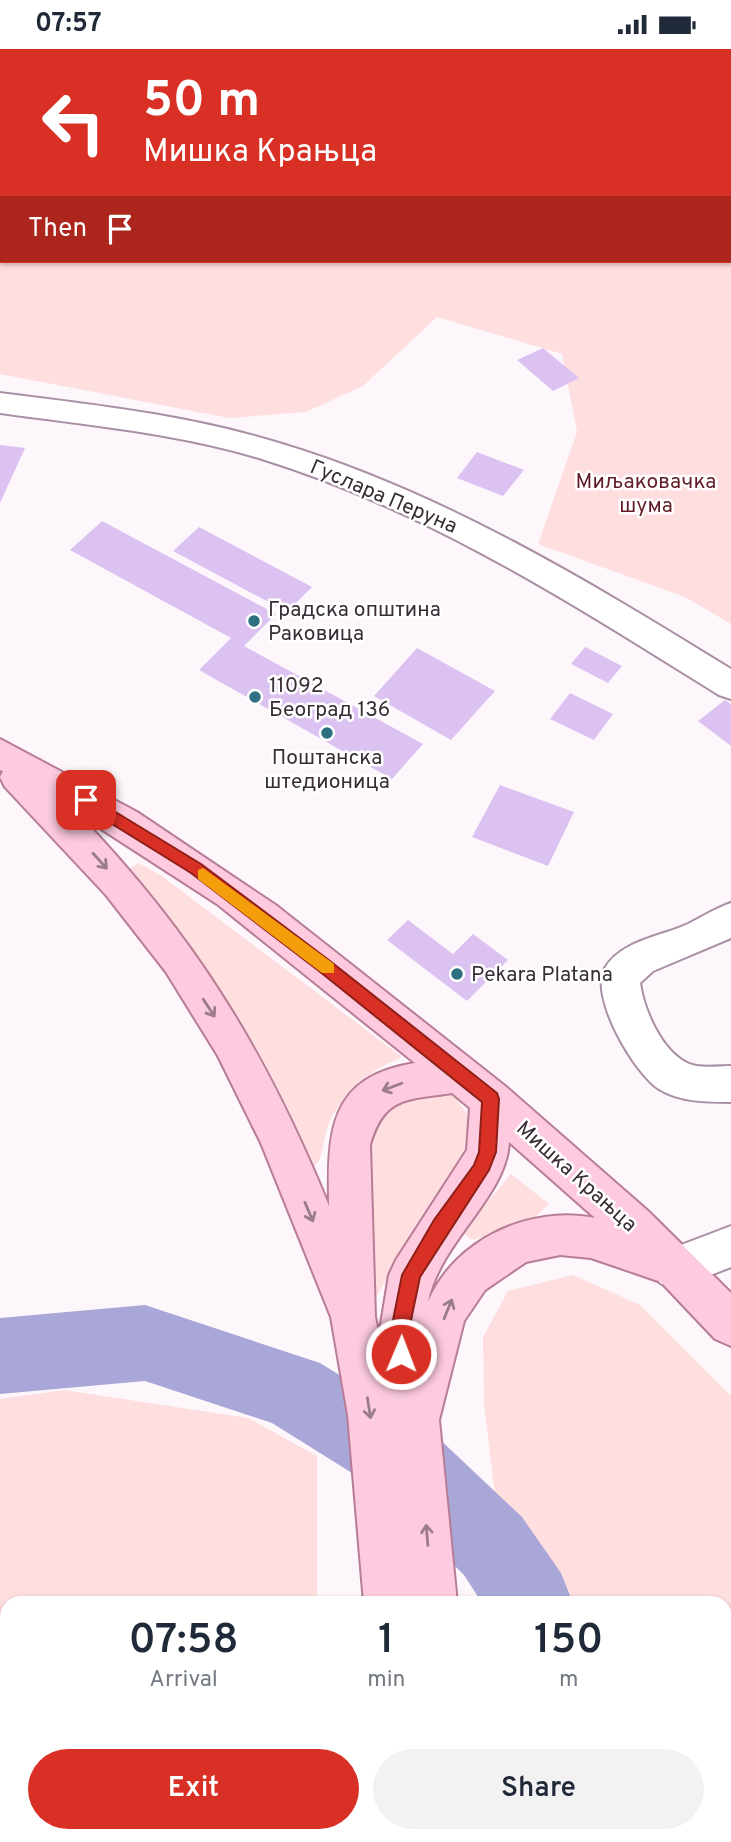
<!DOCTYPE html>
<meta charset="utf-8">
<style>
:root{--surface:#fff;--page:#f2f2f3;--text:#1f2937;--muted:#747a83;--accent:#d93025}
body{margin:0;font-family:Overpass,sans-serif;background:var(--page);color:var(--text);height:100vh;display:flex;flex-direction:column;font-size:26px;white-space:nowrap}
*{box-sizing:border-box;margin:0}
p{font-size:23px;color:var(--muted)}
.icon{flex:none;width:38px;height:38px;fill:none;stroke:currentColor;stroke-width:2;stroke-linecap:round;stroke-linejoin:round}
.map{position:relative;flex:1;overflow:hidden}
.drawer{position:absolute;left:0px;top:1547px;width:732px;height:247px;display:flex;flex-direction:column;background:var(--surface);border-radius:21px 21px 0 0;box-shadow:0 2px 5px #0004}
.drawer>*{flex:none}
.banner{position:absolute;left:0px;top:0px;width:732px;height:214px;box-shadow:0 2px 5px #0004;background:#d93025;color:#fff;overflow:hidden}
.pin{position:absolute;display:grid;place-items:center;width:60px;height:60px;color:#fff;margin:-30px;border-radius:14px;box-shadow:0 4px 10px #0006}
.me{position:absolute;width:77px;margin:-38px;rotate:1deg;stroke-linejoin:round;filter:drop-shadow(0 0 5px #0008)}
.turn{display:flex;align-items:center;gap:24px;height:147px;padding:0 28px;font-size:32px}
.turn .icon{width:91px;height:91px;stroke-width:2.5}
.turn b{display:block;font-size:49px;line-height:60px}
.then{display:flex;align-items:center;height:66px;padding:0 28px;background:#0003;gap:14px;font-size:26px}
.eta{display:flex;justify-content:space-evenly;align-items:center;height:119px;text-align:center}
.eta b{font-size:42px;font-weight:600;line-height:49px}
.primary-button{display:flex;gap:14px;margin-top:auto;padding:14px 28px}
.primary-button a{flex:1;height:80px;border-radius:42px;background:var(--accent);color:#fff;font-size:28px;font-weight:600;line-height:80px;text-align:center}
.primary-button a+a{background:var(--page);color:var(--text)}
.status{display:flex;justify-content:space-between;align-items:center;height:49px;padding:0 35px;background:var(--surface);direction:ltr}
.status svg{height:19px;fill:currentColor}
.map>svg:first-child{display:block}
.green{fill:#ffdedf;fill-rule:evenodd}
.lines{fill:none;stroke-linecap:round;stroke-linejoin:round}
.river{fill:#a9a7d7;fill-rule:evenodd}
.building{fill:#dcc2f1}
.minor-casing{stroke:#a98fa4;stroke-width:4}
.major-casing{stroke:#b77c96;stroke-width:4}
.minor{fill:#fff;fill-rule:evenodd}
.major{fill:#fdcadf;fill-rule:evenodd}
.oneway{stroke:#9a7c8a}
.route{fill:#d93025;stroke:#8d1f18;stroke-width:2}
.slow{fill:#f59e0b}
.poi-dot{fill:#2e6f82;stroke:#fff;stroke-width:2.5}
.labels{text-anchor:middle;stroke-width:5;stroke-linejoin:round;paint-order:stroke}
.park-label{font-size:21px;fill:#611c25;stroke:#fff}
.street-label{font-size:21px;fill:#382d36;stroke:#fff}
.poi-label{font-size:21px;fill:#382d36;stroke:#fff;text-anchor:start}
</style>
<div class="status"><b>07:57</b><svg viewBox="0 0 49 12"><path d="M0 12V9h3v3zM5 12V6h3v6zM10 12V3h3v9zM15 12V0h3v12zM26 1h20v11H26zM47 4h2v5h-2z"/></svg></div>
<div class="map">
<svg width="731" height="1793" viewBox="0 0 731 1793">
<rect width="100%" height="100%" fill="#fdf7fc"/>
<!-- green -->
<path class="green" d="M0,0H731V575L685,548L538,495L577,383L562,305L437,268L363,337L306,363L229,369L0,325ZM2,2H730V212H2Z
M138,814L162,827L402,1008C370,1021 344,1042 329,1074C322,1089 325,1116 309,1120L129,820Z
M440,1042L455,1048L467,1065L470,1079L467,1112L411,1190L373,1253C370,1211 351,1097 375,1065C389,1046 419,1046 440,1042Z
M511,1125L549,1155L529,1174L472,1191L464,1185L465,1179Z
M573,1226L640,1256L731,1347V1793H695L692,1787H724V1554H549L499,1478L484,1356L483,1288L508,1242Z
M64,1341L248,1369L317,1407V1554H7V1787H312V1793H0V1350Z
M516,1787H654L658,1793H516Z"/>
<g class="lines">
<!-- river -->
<path class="river" d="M145,1256L320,1314L432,1383L522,1468L561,1524L573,1554H482L464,1526L376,1439L272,1374L145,1332L0,1345V1269Z
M627,1787H719L721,1793H629Z"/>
</g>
<!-- building -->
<path class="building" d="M543,299L579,329L553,342L517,311Z
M0,396L25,399L0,454Z
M477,403L524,421L503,447L457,429Z
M102,472L276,565L244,597L423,695L392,730L199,621L231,589L70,501Z
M199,478L312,538L287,563L173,502Z
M585,598L622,617L608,634L571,615Z
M417,599L495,642L451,691L374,647Z
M570,644L613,665L594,691L550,670Z
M725,651L731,655V697L698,672Z
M500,736L574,763L548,817L472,788Z
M408,871L453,905L473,885L508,911L467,952L387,891Z"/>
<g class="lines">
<defs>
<path id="minor" d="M0,344C94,356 190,366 282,395C444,444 588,532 731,620V650L719,646C573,555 427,461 262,410C177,384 87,376 0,364Z
M731,854V889L653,922L640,934C644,961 661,1001 687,1014C699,1020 718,1017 731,1017V1053C707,1053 680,1053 659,1040C634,1024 589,947 605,919C622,891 660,888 688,875C702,868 716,859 731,854Z
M731,1177V1218L675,1240L660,1234L653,1219L660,1204Z"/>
<path id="major" d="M0,690L137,763L277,857L505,1037L648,1162L731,1244V1297L715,1290L661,1233L591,1209L560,1206L526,1213L485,1241L464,1272L439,1371L457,1554H364L348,1366L331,1268L261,1094L218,1007L166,923L106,846L5,738L0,728L3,722L0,721ZM78,765L217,855L415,1014C327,1028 328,1084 329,1157C265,1001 195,887 78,765ZM452,1044L470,1059L467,1101L396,1211L389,1226L379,1287L375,1268L370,1096C384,1047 407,1051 452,1044ZM509,1093L595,1169C529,1156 454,1191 428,1253C439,1194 507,1147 509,1093Z
M387,1787H439V1793H387Z"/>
</defs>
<!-- minor casing -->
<use href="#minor" class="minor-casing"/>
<!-- major casing -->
<use href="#major" class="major-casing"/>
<!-- minor -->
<use href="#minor" class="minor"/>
<!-- major -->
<use href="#major" class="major"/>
</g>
<!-- one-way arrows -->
<defs><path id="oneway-shaft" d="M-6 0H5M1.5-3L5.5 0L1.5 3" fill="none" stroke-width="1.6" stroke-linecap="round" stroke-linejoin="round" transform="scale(1.75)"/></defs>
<g class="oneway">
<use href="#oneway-shaft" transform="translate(100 812) rotate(48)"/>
<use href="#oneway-shaft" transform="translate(209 959) rotate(57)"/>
<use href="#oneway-shaft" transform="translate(392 1038) rotate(159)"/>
<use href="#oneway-shaft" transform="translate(309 1163) rotate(67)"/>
<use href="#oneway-shaft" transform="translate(448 1260) rotate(-68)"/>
<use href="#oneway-shaft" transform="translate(369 1359) rotate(81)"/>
<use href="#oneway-shaft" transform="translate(427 1486) rotate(-95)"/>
</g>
<!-- route -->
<path class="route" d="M86,745L201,815L330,912L497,1044L499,1050L496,1103L489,1121L420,1228L410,1276L407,1311L401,1314L394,1311L392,1276L402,1226L434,1171L474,1116L479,1103L482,1053L319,922L191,824L80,755L78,751Z"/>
<!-- slow -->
<path class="slow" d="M203,819L334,915V924H322L198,830V821Z"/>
<!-- markers -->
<g class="poi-dot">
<circle cx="254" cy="572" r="7"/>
<circle cx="255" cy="648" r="7"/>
<circle cx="327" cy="684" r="7"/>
<circle cx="457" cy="925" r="7"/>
</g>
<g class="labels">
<!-- park labels -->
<g class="park-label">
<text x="646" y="439">Миљаковачка<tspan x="646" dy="24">шума</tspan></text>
</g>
<!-- street labels -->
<g class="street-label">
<text transform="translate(384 447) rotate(23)" y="7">Гуслара Перуна</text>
<text transform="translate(577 1127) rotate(42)" y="7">Мишка Крањца</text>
</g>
<!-- poi labels -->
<g class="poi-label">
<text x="268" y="567">Градска општина<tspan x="268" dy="24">Раковица</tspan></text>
<text x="269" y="643">11092<tspan x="269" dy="24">Београд 136</tspan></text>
<text x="327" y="715" text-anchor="middle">Поштанска<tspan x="327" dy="24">штедионица</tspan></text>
<text x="471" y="932">Pekara Platana</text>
</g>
</g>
</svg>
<div class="pin" style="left:86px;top:751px;background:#d93025"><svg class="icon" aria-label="arrive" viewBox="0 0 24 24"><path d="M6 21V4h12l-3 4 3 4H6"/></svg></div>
<svg class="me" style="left:401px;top:1305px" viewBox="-20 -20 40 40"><circle r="17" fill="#d93025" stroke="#fff" stroke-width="3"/><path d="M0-11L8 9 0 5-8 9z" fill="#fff"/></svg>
<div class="banner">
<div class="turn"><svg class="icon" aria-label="left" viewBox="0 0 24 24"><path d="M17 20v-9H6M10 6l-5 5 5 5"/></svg><div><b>50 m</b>Мишка Крањца</div></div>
<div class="then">Then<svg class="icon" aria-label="arrive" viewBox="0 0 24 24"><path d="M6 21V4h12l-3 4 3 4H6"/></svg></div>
</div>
<section class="drawer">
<div class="eta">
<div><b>07:58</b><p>Arrival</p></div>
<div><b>1</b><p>min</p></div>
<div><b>150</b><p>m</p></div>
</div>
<div class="primary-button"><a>Exit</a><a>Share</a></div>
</section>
</div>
